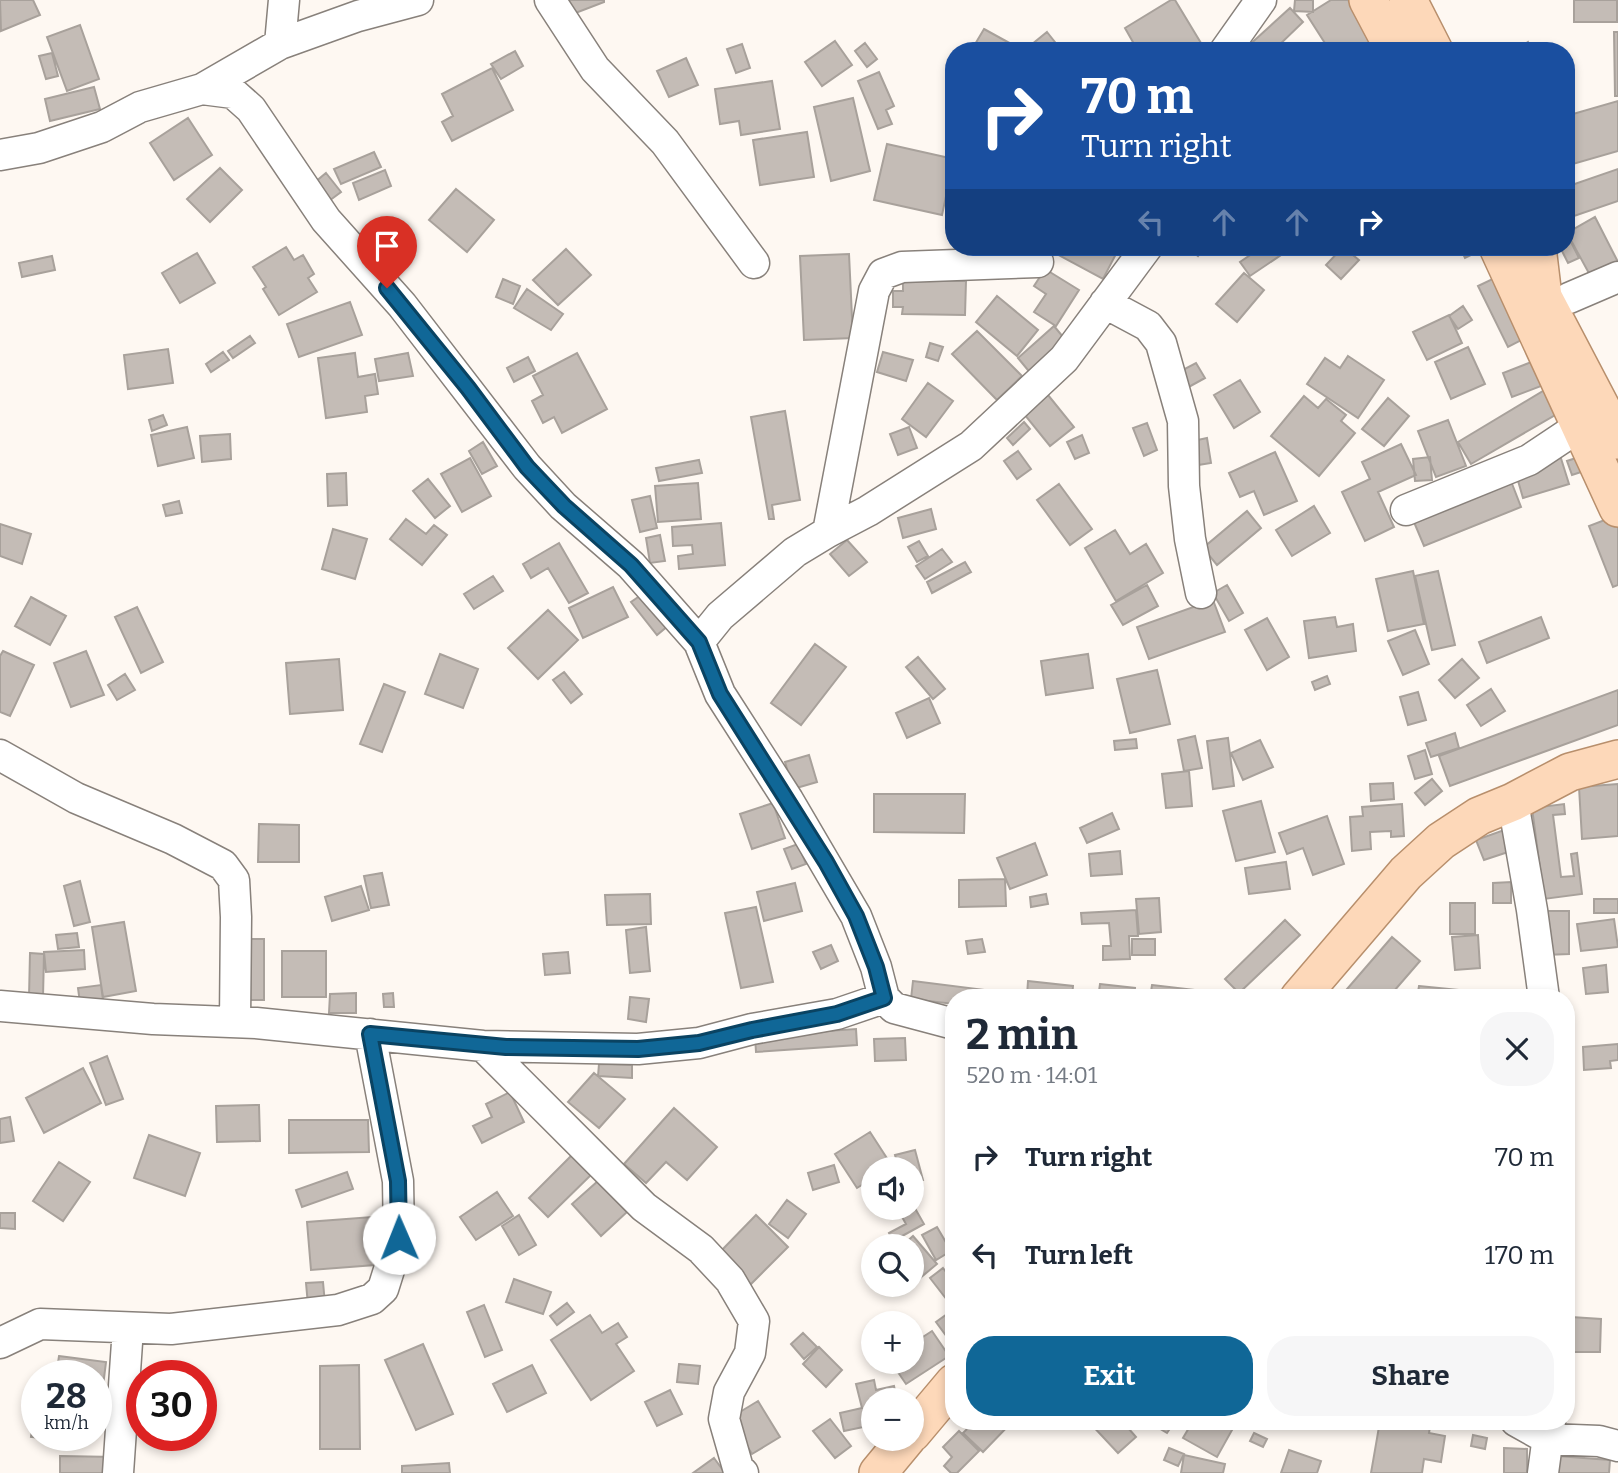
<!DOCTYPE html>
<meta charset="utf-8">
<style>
:root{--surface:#fff;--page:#f6f6f7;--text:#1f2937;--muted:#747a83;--accent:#106797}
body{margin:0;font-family:Bitter,serif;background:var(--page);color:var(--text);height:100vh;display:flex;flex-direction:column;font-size:26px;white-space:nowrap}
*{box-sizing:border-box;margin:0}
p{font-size:23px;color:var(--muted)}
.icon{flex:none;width:38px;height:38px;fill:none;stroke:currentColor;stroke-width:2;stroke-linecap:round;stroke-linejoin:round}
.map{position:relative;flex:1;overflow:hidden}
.details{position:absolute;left:945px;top:989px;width:630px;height:441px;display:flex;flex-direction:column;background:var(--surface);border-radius:28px;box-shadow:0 4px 10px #0003}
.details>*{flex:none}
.top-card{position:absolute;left:945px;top:42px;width:630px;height:214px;border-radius:28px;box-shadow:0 4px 10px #0003;background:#1a4fa0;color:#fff;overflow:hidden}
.fabs{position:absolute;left:861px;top:1157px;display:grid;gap:14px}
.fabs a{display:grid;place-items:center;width:63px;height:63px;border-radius:50%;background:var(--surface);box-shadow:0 4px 10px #0003;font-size:35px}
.speed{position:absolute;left:21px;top:1360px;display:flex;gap:14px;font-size:35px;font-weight:700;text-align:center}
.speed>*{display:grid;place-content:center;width:91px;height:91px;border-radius:50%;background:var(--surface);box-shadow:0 4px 10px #0003;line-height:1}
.speed small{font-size:18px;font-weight:400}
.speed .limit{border:10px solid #d22;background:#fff;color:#111}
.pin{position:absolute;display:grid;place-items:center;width:60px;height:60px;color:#fff;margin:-72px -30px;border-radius:50% 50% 50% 0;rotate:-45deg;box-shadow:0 0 7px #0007}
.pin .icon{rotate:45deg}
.me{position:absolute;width:77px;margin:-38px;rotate:359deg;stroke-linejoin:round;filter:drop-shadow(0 0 5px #0008)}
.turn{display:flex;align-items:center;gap:24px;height:147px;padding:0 21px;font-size:32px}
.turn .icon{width:91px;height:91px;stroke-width:2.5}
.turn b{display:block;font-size:49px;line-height:60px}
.lanes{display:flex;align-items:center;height:66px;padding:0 21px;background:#0003;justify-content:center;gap:35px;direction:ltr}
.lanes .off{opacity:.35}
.round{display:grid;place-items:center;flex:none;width:74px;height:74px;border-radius:28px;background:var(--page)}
.headline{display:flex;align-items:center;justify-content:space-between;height:119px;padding:0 21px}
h1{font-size:42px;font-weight:700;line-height:52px}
.button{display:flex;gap:14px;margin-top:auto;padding:14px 21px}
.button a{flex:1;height:80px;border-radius:28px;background:var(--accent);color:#fff;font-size:28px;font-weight:700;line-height:80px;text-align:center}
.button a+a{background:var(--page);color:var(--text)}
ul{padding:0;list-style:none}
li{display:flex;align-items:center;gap:21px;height:98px;padding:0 21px}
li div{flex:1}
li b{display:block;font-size:26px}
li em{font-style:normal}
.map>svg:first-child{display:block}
.building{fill:#c4bcb6;stroke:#a8a19b;stroke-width:2}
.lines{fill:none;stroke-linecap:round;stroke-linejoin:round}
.minor-casing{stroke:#88817b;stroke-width:33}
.major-casing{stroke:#b88f6c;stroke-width:40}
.minor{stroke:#fff;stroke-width:30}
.major{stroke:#fdd8b9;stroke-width:37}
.route-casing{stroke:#0a4362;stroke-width:18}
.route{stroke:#106797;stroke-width:12}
</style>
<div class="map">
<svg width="1618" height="1473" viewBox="0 0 1618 1473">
<rect width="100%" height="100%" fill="#fef8f2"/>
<!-- building -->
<path class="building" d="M0,0H33L40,15L1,31Z
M567,0H604V2L573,14Z
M1171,0H1175L1204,48L1200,51H1138L1125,28Z
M1295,0H1313V12L1294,11Z
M1331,0H1348L1381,51H1330L1307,15Z
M1574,0H1617V22H1574Z
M1290,8L1303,22L1273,51H1249L1246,48Z
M80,25L99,79L67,91L47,37Z
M984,29L1015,46L1013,51H971Z
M1047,32L1062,51H1035L1031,45Z
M1614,32H1618V96H1615Z
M835,41L852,65L822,86L805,62Z
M1528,42L1533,51H1514Z
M865,43L877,59L867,67L855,51Z
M742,44L750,68L736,73L727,49Z
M515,51L523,66L501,79L491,64Z
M52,53L58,76L46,79L39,56Z
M686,58L698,85L669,97L657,71Z
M492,68L513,110L452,141L442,122L453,116L442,94Z
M879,72L894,106L886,110L892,124L878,129L858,81Z
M772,81L780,129L741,135L739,121L720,124L715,89Z
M94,87L100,109L50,121L45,99Z
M853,98L870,171L831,181L814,107Z
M1618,101V151L1566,166V116Z
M188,118L212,155L174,180L150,143Z
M807,132L814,177L760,185L753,140Z
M887,144L954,159L942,215L874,200Z
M374,152L381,167L341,184L334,169Z
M220,168L242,190L210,222L187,199Z
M1618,169V201L1574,216L1566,195V187Z
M385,170L391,186L359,200L353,183Z
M326,173L341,192L329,201L314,183Z
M456,189L494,220L467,252L429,220Z
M1595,217L1618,262L1591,277L1567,233Z
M1566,232L1579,258L1568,263L1560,247H1566Z
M286,247L294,260L303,255L314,274L308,278L317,292L279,315L263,289L266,287L253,267Z
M1056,247H1107L1117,252L1103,279L1053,252Z
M1187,247H1206L1198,256Z
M1262,247H1293L1250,276L1240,262Z
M1343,247L1359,260L1341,279L1326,265Z
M1460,247H1479L1481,250L1465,258Z
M566,249L591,275L558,305L533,280Z
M197,253L215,283L180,303L162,273Z
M849,254L853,338L804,340L800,256Z
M52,256L55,270L22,277L19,263Z
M1045,269L1079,290L1056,326L1034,312L1046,294L1034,286Z
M1244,273L1264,290L1237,322L1216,304Z
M1503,274L1533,334L1508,347L1478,286Z
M503,279L520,286L513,304L496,297Z
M903,280L966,281L965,315L902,314L903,307H893V291H903Z
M527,289L563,314L551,330L514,308Z
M997,296L1038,330L1017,356L976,322Z
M350,302L362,335L299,357L287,324Z
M1463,306L1472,320L1458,329L1449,316Z
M1449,315L1462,343L1427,360L1413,332Z
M1054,326L1068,343L1032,375L1018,358Z
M977,331L1022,376L997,400L952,354Z
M250,336L255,343L233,358L228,351Z
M930,343L943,347L938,361L926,357Z
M1468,347L1485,384L1451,399L1435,362Z
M168,349L173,383L128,389L124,355Z
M223,352L229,360L211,372L206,364Z
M883,352L913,360L906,381L877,372Z
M355,353L358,377L375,374L378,394L365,396L367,412L326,418L318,358Z
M408,353L413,376L379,381L375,359Z
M577,353L607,409L562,433L554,417L543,423L532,401L543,395L533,376Z
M1348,356L1384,380L1358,418L1307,384L1325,358L1340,368Z
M528,357L535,371L514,382L507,368Z
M1539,359L1549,383L1512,397L1503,373Z
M1196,363L1205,378L1185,389L1177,373Z
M1240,380L1260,412L1234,428L1214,395Z
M1558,382L1569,407L1471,464L1458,442Z
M928,383L953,401L926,437L902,419Z
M1048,395L1074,427L1050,446L1024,414Z
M1304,396L1318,408L1326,399L1346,415L1341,421L1355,433L1319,476L1271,436Z
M1388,398L1409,416L1384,446L1362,429Z
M785,411L800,500L772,505L774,519H769L751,417Z
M163,415L167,425L152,431L149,420Z
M1448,420L1466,466L1436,477L1418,431Z
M1024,422L1030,429L1013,445L1007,438Z
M1147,423L1157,450L1144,456L1133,428Z
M187,427L194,458L158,466L151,435Z
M909,427L917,448L898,455L890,434Z
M230,434L231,459L202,462L200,436Z
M1082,435L1089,453L1075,459L1067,442Z
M1207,438L1211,463L1198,465L1193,441Z
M483,442L497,466L482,474L469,451Z
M1401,444L1416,475L1378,492L1394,527L1365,541L1342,492L1370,479L1362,462Z
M1018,451L1031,469L1017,479L1004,461Z
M1275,452L1297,501L1264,515L1254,491L1240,497L1229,473Z
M1559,452L1569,484L1523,498L1514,467Z
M1582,456L1587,470L1572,475L1567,461Z
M1430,457L1432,480L1415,481L1413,459Z
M470,458L491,496L462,512L441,474Z
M699,460L702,473L659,481L656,468Z
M346,473L347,505L328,506L327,474Z
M1509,476L1521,507L1424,546L1411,515Z
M428,479L450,506L435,518L413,491Z
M698,483L701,519L658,522L655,486Z
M1059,484L1092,529L1070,545L1037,500Z
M650,496L657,528L640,532L632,500Z
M179,501L182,513L166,516L163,505Z
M1314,506L1330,533L1292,556L1276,530Z
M931,509L936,529L903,538L898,518Z
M1247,511L1261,528L1217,565L1203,548Z
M1615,516L1618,522V585L1613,587L1589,526Z
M406,519L426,534L434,525L447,535L422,565L390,539Z
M721,523L725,565L679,569L678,556L693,554L692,545L673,546L672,527Z
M0,524L31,534L22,564L0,556Z
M333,529L367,539L355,579L322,569Z
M1115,530L1130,554L1146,544L1163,573L1116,601L1085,548Z
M660,535L665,561L650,563L646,538Z
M847,540L867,562L849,576L830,554Z
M919,541L928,556L917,562L908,547Z
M559,543L588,593L569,603L548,568L531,578L523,564Z
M942,549L952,562L925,579L916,566Z
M965,562L971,572L932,593L927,582Z
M1413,571L1424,624L1388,631L1376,579Z
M1438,571L1455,645L1432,650L1415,576Z
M493,576L503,591L474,609L464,594Z
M1147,585L1158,606L1123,625L1111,605Z
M1227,585L1243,613L1229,621L1213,593Z
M613,587L628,617L583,638L569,608Z
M644,593L669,625L657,635L631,602Z
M31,597L66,616L50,645L15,626Z
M1213,600L1225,632L1149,659L1137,627Z
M137,607L163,662L141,673L115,617Z
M548,610L578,640L538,679L508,648Z
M1335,617L1337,627L1353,624L1356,651L1309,658L1304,621Z
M1541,617L1549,638L1487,663L1479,642Z
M1267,618L1289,657L1267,670L1245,630Z
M1415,630L1429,664L1403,675L1388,641Z
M815,644L846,667L801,725L771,703Z
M3,651L34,665L10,716L0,712V656Z
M86,651L104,695L71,707L54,663Z
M440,654L478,669L463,708L425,694Z
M1088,654L1093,688L1046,695L1041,661Z
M918,657L945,689L933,699L906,667Z
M339,659L343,710L290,714L286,663Z
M1462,659L1479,678L1455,698L1439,680Z
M1157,670L1170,724L1130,733L1117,679Z
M564,672L582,694L571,703L553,680Z
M125,674L135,690L117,700L108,685Z
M1327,676L1330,684L1315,690L1312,682Z
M384,684L405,692L382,752L360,744Z
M1491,689L1505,711L1481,726L1467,705Z
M1618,690V725L1450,786L1439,756Z
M1418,692L1426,720L1408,725L1400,697Z
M929,698L940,723L907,738L896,713Z
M1455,733L1459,748L1431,757L1426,743Z
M1195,736L1202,768L1184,771L1178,740Z
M1228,738L1234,786L1213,789L1207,741Z
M1136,739L1137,748L1115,750L1114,741Z
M1260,740L1273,767L1243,780L1231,753Z
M1425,750L1432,774L1415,779L1408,756Z
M809,755L817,782L793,789L785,762Z
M1189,771L1192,806L1166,808L1162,774Z
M1432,779L1442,791L1425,805L1415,793Z
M1393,783L1394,799L1371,801L1370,784Z
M1618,784V836L1582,839L1579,787Z
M874,794H965L964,833L874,832Z
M1261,801L1275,852L1236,861L1223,811Z
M773,803L785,838L752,849L740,814Z
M1402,804L1404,836L1391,837V831L1370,832L1371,849L1352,851L1350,817L1363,816L1362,807Z
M1564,804L1565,814L1553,815L1561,877L1574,876L1571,854L1577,853L1582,894L1544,899L1532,808Z
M1112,813L1119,829L1087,843L1080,828Z
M1327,816L1344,864L1313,875L1303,848L1287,854L1279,833Z
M259,824L299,825V862H258Z
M1507,829L1514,850L1484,860L1476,840Z
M1035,843L1047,875L1010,889L997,858Z
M798,844L806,864L792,869L784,849Z
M1120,851L1122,874L1091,876L1089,854Z
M1286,862L1290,889L1249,894L1245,868Z
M382,873L389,905L371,908L364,876Z
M1005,879L1006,906L959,907V880Z
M80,881L90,922L74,926L64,886Z
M1511,882V903H1493V883Z
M795,883L802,911L764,921L757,892Z
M361,886L369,910L332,921L325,897Z
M650,894L651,924L607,925L605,895Z
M1046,894L1048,904L1031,907L1030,897Z
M1159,898L1161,932L1139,934L1136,899Z
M1594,899H1618V913H1594Z
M1450,903H1475V934H1450Z
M756,907L773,982L741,988L725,913Z
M1136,910L1138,936H1129L1130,959L1103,960V946H1111L1109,923L1082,924L1081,913Z
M1545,911H1569V954L1545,955Z
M1614,919L1618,947L1581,951L1577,924Z
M1285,920L1300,935L1239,993L1225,979Z
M124,922L136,991L103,997L92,927Z
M646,927L650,971L630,973L626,930Z
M77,933L79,947L58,949L56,935Z
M1478,935L1480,968L1455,970L1452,937Z
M1392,937L1420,961L1388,998H1343L1341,996Z
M237,939H264V1000H237Z
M982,939L985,952L968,954L966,941Z
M1132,939H1155V955H1132Z
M831,945L838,961L821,969L813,952Z
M84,950L85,969L46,972L44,952Z
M282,951H326V997H282Z
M568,952L570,973L545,975L543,954Z
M30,953L44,954L43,997H29Z
M1606,965L1608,992L1586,994L1583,968Z
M913,981L1009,993L1008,998H954V1004L911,999Z
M1028,981L1073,986L1072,998L1027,996Z
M1100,984L1135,988L1134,998H1098Z
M101,985L103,1000L80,1003L78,988Z
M1152,985L1213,992L1212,998H1150Z
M1419,986L1458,990V998H1417Z
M356,993V1013H329L330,994Z
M393,993L394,1007H384L383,994Z
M1527,993V998H1479V996Z
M630,997L649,999L646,1022L628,1019Z
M856,1029L857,1045L756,1052L755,1036Z
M905,1038L906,1060L875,1061L874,1039Z
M1618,1044V1060L1610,1061L1611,1068L1584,1070L1583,1047Z
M107,1056L123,1099L106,1105L90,1063Z
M599,1064L632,1065V1078L598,1076Z
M83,1068L101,1103L44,1133L26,1098Z
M594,1073L625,1099L599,1128L568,1102Z
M510,1092L524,1122L482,1143L473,1126L492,1117L486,1104Z
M259,1105L260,1141L217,1142L216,1106Z
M674,1108L717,1147L687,1180L666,1162L646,1183L624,1164Z
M10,1117L14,1141L0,1143V1119Z
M289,1120H368L369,1152L289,1153Z
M870,1132L892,1166L888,1169H873V1178L857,1188L835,1154Z
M149,1135L200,1153L185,1196L134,1178Z
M915,1150L923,1180L912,1183V1169H899L895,1155Z
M575,1152L595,1171L548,1217L529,1198Z
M59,1162L90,1182L63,1221L33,1201Z
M834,1165L839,1182L813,1190L808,1173Z
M347,1172L353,1189L302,1207L296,1190Z
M598,1181L627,1212L601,1236L572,1204Z
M497,1192L513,1216L476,1240L460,1217Z
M787,1200L806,1214L788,1238L769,1224Z
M912,1203L924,1224L893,1241L889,1233L906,1224L897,1208H912Z
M0,1213H15V1229L0,1228Z
M519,1215L536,1245L519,1255L502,1226Z
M756,1215L788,1247L750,1285L718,1254Z
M372,1217L375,1265L311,1270L307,1222Z
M937,1227L951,1251L936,1260L922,1235Z
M913,1236L937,1264L902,1293L895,1284H912V1246H902Z
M943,1268L954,1282V1338L950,1341L936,1322L954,1309L930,1278Z
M514,1279L551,1292L543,1314L506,1302Z
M323,1282L325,1304L308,1305L306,1283Z
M567,1303L574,1312L557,1325L550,1316Z
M484,1305L502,1350L485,1357L467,1312Z
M590,1315L602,1333L618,1323L627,1337L616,1344L634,1371L591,1400L551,1340Z
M1571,1317L1601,1319L1600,1352H1570Z
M932,1331L949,1356L906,1384L891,1362H912V1344Z
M803,1333L817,1347L804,1359L791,1344Z
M423,1344L453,1414L416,1430L385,1360Z
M819,1347L842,1370L826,1387L803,1364Z
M59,1356L106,1362L103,1386L96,1385V1376H56Z
M679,1364L700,1366L698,1384L677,1382Z
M359,1365L360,1449H320V1366Z
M532,1365L546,1393L507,1412L493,1384Z
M874,1380L876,1390L894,1386L897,1400H873V1425L844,1431L840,1413L862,1408L856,1384Z
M670,1390L682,1414L657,1426L645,1402Z
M36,1399L37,1435H57L56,1440L31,1437Z
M758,1401L780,1437L752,1454L730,1418Z
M830,1419L851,1446L835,1458L813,1431Z
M975,1421H1013L983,1452L963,1433Z
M1088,1421H1122L1136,1437L1118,1453Z
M1147,1421H1175L1167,1433Z
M1193,1421H1237L1217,1457L1183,1438Z
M1380,1421H1431L1429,1433L1445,1436L1441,1462L1424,1459L1422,1473H1371Z
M959,1431L979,1451L957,1473H951L944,1466L952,1457L943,1447Z
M1254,1433L1267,1439L1263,1447L1250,1441Z
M1473,1435L1487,1438L1485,1449L1471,1446Z
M1169,1448L1184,1454L1178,1466L1164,1460Z
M1504,1448L1527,1449V1473H1504Z
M1289,1450L1321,1461L1317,1473H1281Z
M1184,1455L1225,1464L1223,1473H1181Z
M60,1456L116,1457L115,1473H60Z
M1557,1456L1610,1460L1609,1473H1556Z
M714,1458L725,1473H693Z
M449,1463L450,1473H402V1466Z"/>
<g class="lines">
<defs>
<path id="minor" d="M550,0L595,69L665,142L754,263
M280,44L284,0
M1225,51L1261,0
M202,89L280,44L358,16L418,0
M0,155L39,148L102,127L140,107L202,89L233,93L251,109L326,220L402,305L527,467L563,506L631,565L699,642L720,694L788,800L856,916L876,967L884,998L894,1008L954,1024
M1569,298L1618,277
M1105,303L1148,326L1161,343L1183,421L1184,486L1190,539L1201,593
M1406,510L1529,460L1580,426
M828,532L874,291L883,274L902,267L1038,262
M699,642L720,616L795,552L828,532L868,511L971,446L1064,359L1147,247
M0,755L76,798L173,839L223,865L234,880L236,917L235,1022
M1513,802L1532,910L1544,998
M0,1006L153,1019L256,1023L483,1046L638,1049L699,1043L752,1029L837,1014L884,998
M483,1046L644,1207L701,1249L730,1280L754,1321L750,1353L729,1392L724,1419L738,1468L743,1473
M0,1343L40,1324L171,1329L338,1310L372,1299L383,1289L399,1238L398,1181L370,1034
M1516,1421L1548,1439L1599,1441L1618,1446
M118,1473L128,1328
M1543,1473L1550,1421"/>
<path id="major" d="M1368,0L1395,51
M1408,0L1434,51
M1498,247L1618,508
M1537,247L1543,297L1618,440
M1299,998L1406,873L1441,841L1479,816L1513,802L1570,772L1618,759
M912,1433L954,1383
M878,1473L907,1438"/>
</defs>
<!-- minor casing -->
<use href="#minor" class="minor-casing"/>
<!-- major casing -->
<use href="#major" class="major-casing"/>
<!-- minor -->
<use href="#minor" class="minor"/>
<!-- major -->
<use href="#major" class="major"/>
</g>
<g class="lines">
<defs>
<path id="route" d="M387,288L468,388L527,467L564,506L631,565L699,642L720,694L826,862L856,916L876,967L884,998L837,1014L752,1030L699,1043L638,1049L506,1047L370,1034L398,1181L399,1238"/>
</defs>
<!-- route casing -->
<use href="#route" class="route-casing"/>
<!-- route -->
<use href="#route" class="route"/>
</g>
</svg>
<div class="fabs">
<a><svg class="icon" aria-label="sound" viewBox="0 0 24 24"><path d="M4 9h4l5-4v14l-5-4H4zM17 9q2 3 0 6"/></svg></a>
<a><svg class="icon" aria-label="search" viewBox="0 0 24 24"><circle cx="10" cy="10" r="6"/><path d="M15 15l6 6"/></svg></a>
<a>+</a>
<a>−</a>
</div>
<div class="speed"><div>28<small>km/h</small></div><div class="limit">30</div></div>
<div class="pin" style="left:387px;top:288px;background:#d93025"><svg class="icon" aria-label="arrive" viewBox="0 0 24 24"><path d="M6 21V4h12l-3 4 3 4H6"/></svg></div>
<svg class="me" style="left:399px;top:1238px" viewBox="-20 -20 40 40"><circle r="19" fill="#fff"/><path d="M0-13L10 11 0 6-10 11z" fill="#106797"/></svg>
<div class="top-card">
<div class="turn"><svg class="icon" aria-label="right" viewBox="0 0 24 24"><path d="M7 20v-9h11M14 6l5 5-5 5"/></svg><div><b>70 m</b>Turn right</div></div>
<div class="lanes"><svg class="icon off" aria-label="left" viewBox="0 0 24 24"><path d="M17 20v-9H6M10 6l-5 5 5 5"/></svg><svg class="icon off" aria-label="ahead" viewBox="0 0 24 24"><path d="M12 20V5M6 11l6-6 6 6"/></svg><svg class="icon off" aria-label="ahead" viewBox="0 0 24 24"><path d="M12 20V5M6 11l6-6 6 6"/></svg><svg class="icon" aria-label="right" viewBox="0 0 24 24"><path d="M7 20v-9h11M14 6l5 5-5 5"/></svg></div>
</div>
<section class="details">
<div class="headline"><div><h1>2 min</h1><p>520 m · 14:01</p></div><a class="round"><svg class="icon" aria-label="close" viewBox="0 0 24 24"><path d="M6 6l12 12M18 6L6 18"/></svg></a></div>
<ul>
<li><svg class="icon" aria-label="right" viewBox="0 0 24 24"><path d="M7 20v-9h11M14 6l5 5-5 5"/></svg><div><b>Turn right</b></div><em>70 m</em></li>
<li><svg class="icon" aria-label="left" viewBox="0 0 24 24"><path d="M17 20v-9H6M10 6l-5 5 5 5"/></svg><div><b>Turn left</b></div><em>170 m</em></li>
</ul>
<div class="button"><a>Exit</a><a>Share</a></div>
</section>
</div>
